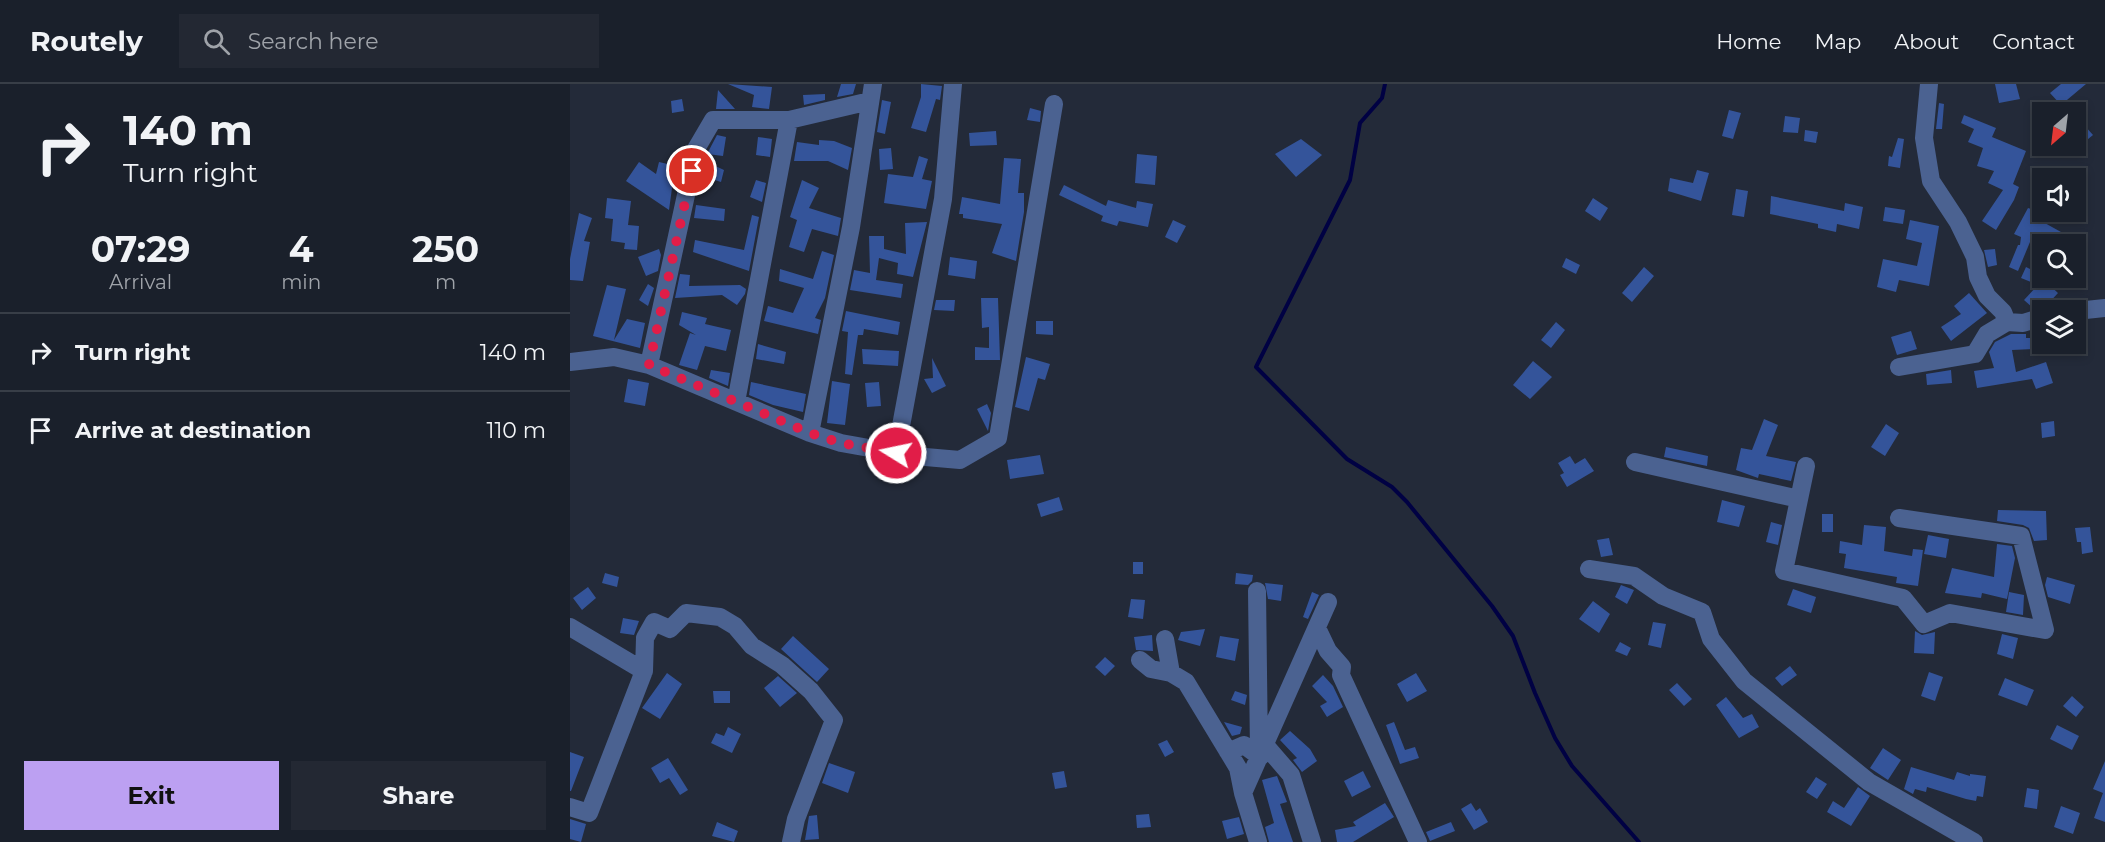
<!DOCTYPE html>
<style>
:root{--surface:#1a202b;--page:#232833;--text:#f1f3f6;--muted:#9fa3a9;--line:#383e47;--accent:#bca0f2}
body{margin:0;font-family:Montserrat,sans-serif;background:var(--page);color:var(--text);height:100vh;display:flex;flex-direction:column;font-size:22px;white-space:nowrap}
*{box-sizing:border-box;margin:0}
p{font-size:20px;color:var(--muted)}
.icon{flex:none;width:33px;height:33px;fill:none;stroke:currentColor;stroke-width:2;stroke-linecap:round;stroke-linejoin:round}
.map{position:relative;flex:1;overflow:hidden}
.drawer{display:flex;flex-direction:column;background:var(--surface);width:570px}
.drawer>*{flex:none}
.hud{background:#1a202b;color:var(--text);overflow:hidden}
.needle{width:39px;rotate:208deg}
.controls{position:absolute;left:1462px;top:18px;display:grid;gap:12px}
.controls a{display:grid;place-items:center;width:54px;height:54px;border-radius:0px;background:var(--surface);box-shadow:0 3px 9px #0003,0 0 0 2px var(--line);font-size:30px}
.pin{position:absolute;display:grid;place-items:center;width:51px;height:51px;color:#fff;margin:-26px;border:3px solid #fff;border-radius:50%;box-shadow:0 2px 6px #0007}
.me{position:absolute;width:66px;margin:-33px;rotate:280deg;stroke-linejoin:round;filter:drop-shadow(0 0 4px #0008)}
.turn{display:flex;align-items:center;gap:21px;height:126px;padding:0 24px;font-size:27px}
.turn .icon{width:78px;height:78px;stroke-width:2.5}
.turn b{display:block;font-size:42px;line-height:51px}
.eta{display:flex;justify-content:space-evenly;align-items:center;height:102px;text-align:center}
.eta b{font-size:36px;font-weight:700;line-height:42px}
.action{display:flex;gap:12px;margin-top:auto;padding:12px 24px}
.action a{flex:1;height:69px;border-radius:0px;background:var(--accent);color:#111;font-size:24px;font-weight:700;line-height:69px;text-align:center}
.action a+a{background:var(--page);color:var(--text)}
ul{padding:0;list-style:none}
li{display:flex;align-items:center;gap:18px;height:78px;padding:0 24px;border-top:2px solid var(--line)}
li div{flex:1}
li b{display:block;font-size:22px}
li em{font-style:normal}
header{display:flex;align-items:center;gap:36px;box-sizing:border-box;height:84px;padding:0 30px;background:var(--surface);border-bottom:2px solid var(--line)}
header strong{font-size:28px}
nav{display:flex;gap:33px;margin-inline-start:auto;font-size:21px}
.search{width:420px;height:54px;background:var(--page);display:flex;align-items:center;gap:15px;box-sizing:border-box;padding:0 21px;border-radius:0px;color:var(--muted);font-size:22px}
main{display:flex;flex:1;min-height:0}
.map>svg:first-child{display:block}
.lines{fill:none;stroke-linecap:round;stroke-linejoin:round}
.stream{stroke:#000143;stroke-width:4}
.building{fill:#34549a}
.minor{stroke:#4b6291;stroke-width:18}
.route{stroke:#e11d48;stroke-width:10;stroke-dasharray:0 18}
</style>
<header>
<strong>Routely</strong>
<div class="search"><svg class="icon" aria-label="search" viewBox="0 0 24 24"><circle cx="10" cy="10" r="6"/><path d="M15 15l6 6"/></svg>Search here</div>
<nav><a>Home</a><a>Map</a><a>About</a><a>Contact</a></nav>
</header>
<main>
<section class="drawer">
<div class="hud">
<div class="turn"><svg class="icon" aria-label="right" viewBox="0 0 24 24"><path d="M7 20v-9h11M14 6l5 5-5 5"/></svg><div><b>140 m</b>Turn right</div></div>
</div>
<div class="eta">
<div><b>07:29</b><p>Arrival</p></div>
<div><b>4</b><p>min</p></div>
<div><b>250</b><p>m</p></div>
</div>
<ul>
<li><svg class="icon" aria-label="right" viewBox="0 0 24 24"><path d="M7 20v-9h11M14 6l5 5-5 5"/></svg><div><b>Turn right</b></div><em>140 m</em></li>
<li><svg class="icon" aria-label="arrive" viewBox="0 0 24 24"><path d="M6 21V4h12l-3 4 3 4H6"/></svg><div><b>Arrive at destination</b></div><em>110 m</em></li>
</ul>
<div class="action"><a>Exit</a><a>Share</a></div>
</section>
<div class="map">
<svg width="1535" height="758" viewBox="0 0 1535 758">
<rect width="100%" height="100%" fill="#232a39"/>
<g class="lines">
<!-- stream -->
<path class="stream" d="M815,0L812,14L790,39L780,96L686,283L777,375L822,403L837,418L922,522L943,552L965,609L985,654L1002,682L1069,758"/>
</g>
<!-- building -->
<path class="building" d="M158,0L202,3L199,25L182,23L184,11Z
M271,0H286L283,10L267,13Z
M351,0L372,2L370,16L366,15L356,48L341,44L351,13Z
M1425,0H1446L1450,15L1429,19Z
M1491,0H1516L1491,21L1480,9Z
M148,6L165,25H146Z
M255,10V16L234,21L233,11Z
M112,15L114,27L102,29L101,17Z
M312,16L321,18L315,50L307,48Z
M1369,19L1374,20L1372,45H1366Z
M460,24L471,27L470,38L457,36Z
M1159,26L1171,29L1163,55L1152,52Z
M1394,31L1426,44L1422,53L1456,67L1443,100L1449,103L1444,116L1426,146L1412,137L1433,106L1418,99L1424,87L1407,82L1413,64L1398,58L1404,45L1391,39Z
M1215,32L1230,34L1228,49L1213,48Z
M1515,42L1523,51L1506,65V49Z
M1235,46L1248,48L1246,59L1234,57Z
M426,47L427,61L400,62L399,49Z
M147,51L156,53L153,72L137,70Z
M188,53L202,55L200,73L186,71Z
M1328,54L1334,55L1330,84L1318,82L1319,72L1322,73Z
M731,55L752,71L726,93L705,70Z
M249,56L264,57L282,64L278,86L258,77H224L227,58L249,61Z
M321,64L323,85L310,86L309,65Z
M567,70L587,72L585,101L565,99Z
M349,72L358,75L352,95L362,97L356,125L314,119L318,90L343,93Z
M434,74L451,75L448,109H454V128L446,177L422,169L432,140L393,134V130H389L392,113L430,120Z
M69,78L86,90L89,78L111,83L107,98L103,97L99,126L56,97Z
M139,79L154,86L151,98L135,93Z
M1127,86L1139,89L1131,117L1098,107L1100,94L1123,99Z
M186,96L196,99L192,118L180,113Z
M232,96L249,104L239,124L271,134L268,152L242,145L234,168L219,163L227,136L220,133Z
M494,101L536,122L538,116L566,124L567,117L583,120L578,143L549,137L547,142L531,137L533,132L489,111Z
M1473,103V138L1491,148L1484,160H1473V166L1460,158L1448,187L1439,183L1448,161H1450L1451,153L1444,150L1458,124L1461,125Z
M1166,105L1178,107L1174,133L1162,131Z
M1201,112L1274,127L1275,119L1293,123L1289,145L1267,140L1266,148L1248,144V140L1200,130Z
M37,114L61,117L58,141L69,142L67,166L54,165L55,159L41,157L43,135L35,134Z
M1023,114L1038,124L1030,137L1015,127Z
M126,121L155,125L154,137L124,134Z
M1315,123L1335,126L1333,140L1313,137Z
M9,129L22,134L14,157L20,158L13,197L0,196V175Z
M182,131L189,133L179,187L123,168L125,156L174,166Z
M603,136L616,142L607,159L595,153Z
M1340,136L1369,142L1359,202L1329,196L1326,208L1307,203L1313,175L1347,182L1352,159L1336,155Z
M357,138L343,193L327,190L328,179L309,174L306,196L333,200L331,214L280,206L284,186L300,189L299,152H314V165L336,170L335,139Z
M89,165L91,171L88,187L76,192L68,173Z
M1425,165L1427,181L1418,183L1414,166Z
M252,167L264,171L255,214L245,234L251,236L248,250L194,237L198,222L223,229L234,204L209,197L210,185L243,195Z
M380,173L407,177L405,195L378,191Z
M996,174L1010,181L1006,190L992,183Z
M1074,183L1084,192L1062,218L1052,209Z
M1456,183L1464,187L1488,209L1476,222L1463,224L1454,216L1468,201L1451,194Z
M110,190L120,191L119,202L170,201L176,205L175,210L167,221L152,211L105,214Z
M78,200L84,204L78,222L69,216Z
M37,201L56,205L44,256L57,235L75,239L70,264L23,252Z
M1399,209L1417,229L1381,257L1371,243L1391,230L1384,222Z
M411,214H428L430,276H405V263L419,264V243L412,244Z
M366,216H385L384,227L364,226Z
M276,227L330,238L328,251L294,245L293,251H288L282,291L275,290L278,248L272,247Z
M112,228L137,234L135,240L161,246L156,267L135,262L127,286L109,281L120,249L126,251L109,241Z
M466,237H483V251L466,250Z
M986,238L995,246L981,264L971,256Z
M1341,247L1347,265L1327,271L1321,253Z
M1441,250H1456V254H1466L1467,265L1442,266L1446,288L1476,278L1483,299L1466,305L1462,295L1407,304L1404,287L1424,284L1419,268L1425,258Z
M188,260L216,268L214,280L186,275Z
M292,265L329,267L328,282L293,280Z
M456,273L480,280L475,296L468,294L459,327L445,323Z
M362,274L376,302L362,309L354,295L363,294Z
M963,277L982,293L960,315L943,301Z
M141,286L160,289L158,302L139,294Z
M1381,286L1382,299L1357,301L1356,290Z
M58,295L79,299L75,322L54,318Z
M262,297L280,300L275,341L257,339Z
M181,298L236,310L233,328L203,321L179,311Z
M309,298L311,322L297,323L295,299Z
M417,320L421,329L418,347L407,325Z
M1194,335L1208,341L1196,372L1226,378L1221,397L1189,390L1188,394L1166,386L1171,364L1182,366Z
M1484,337L1485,352L1472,354L1471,339Z
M1316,340L1329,349L1315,372L1301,363Z
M1096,363L1138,372L1137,382L1094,373Z
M470,371L474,390L440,395L437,376Z
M1000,372L1005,380L1015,374L1024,387L997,403L990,391L994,389L988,379Z
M489,413L493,426L471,433L467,420Z
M1152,416L1175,422L1169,443L1147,438Z
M1428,426L1476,427L1477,456L1464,457L1459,444L1453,441L1427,437Z
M1252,430H1263V448H1252Z
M1201,438L1212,441L1208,461L1196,458Z
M1294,441L1316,443L1314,467L1342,472L1343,465L1353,466L1348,502L1326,499L1327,493L1274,484L1276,470L1269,469L1270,457L1292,461Z
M1520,443L1523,468L1512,470L1511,458H1507L1505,444Z
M1358,451L1379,455L1376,474L1354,470Z
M1039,454L1043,471L1031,473L1027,456Z
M1427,460L1442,462L1445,474L1437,515L1412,509L1411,514L1375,509L1382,484L1424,493Z
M563,478H573V490H563Z
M35,489L49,493L47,503L32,499Z
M666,489L683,491L682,497L678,501L665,500Z
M1477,493L1505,501L1500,520L1478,513L1475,501Z
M695,499L713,501L711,517L698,515Z
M1051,501L1064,506L1057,520L1045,513Z
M18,503L26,514L12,526L3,514Z
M1223,505L1246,513L1241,529L1217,521Z
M742,508L749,511L738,535L733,533Z
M1439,508L1454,511L1453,531L1436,528Z
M561,515L575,516L573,535L558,533Z
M1023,517L1040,530L1029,549L1009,535Z
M53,534L69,537L64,551L50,549Z
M1083,538L1096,540L1091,564L1078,561Z
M635,545L630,562L608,556L611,548Z
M1345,547L1352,551L1365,548L1364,570L1344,569Z
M1432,550L1448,554L1443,575L1427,570Z
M582,551L583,567L566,566L564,553Z
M223,552L259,585L247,598L211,565Z
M650,552L669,555L665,577L646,573Z
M1050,558L1061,564L1057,572L1045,567Z
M535,573L545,582L535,592L525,583Z
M1220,582L1227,591L1212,602L1205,594Z
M1359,588L1373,593L1365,617L1351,612Z
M97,589L112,600L90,635L72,624Z
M846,589L857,607L837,618L827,600Z
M753,591L763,602L773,623L757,633L750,622L757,618L742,602Z
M208,592L227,609L210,623L194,604Z
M1435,594L1464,606L1457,622L1428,611Z
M1107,599L1122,615L1114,622L1099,606Z
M143,607H160V619H144Z
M665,607L677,611L675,621L661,616Z
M1502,612L1514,623L1506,633L1493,622Z
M1156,613L1173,634L1182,630L1189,643L1169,654L1146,621Z
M654,638L672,643L670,650L662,652Z
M824,638L835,666L845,663L849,674L830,680L816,641Z
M1487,641L1509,652L1502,666L1480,655Z
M158,643L171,650L162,669L141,659L146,649L154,652Z
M720,647L740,665L747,677L732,688L723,676L727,674L710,656Z
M597,656L604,668L595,673L588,660Z
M1313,664L1331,676L1318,696L1300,684Z
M0,668L14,673L1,707H0Z
M98,674L118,706L110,711L99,694L90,699L81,684Z
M1535,677V738L1524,734L1533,709L1523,705Z
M259,679L285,688L278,709L252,699Z
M1341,683L1384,696L1387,688L1400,692V690L1416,692L1413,713L1407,712L1406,717L1396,715L1357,703L1356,708L1345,705L1343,710L1334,705Z
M494,687L497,703L485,705L482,689Z
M793,687L801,703L782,713L774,697Z
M707,692L717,718L710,720L723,758H699L695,743L704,739L692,696Z
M1246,693L1257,700L1247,715L1236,708Z
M1288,703L1300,712L1281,742L1257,728L1263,717L1274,724Z
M1457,704L1469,706L1467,725L1454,723Z
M815,719L824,733L783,758H767L765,746L786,742L783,738Z
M901,719L906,727L910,724L918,738L904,746L891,725Z
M1491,722L1510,729L1503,750L1484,743Z
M579,730L581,743L567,744L566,731Z
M247,731L249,755L235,756L239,732Z
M669,733L674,750L657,755L652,737Z
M0,735L16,740L11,758L0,755Z
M147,738L168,747L164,758L142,752Z
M881,738L885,747L860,757L856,748Z"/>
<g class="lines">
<!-- minor -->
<path class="minor" d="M1359,0L1354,54L1361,97L1388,138L1405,173L1408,193L1417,212L1433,228L1437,238L1453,239L1473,233
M1506,227L1535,224
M0,278L44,273L79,281L240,349L271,359L344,372L390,376L428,354L484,20
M79,281L126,65L143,36H219L300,17
M1329,283L1405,270L1417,250L1437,238
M166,318L219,36
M240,349L281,143L303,0
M326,369L373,115L383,0
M1065,378L1229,415
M1236,382L1214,487L1333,514L1354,540L1380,529L1475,546L1451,452L1329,434
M1019,485L1064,492L1093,512L1132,528L1141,555L1174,597L1299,698L1404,758
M687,507L689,668
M0,543L74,587L19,729L0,723
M747,544L758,567L772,583L771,591L848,758
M595,555L601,589
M570,576L581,585L601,589L616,598L668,684L673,709
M74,587L75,554L84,538L100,545L116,529L150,533L165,542L182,562L212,581L241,607L264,636L226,735L221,758
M695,661L721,691L742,758
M658,668L674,661L690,673
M688,758L673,709L758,518"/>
</g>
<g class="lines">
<!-- route -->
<path class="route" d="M122,87L79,281L240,349L271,359L326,369"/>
</g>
</svg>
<div class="controls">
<a><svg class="needle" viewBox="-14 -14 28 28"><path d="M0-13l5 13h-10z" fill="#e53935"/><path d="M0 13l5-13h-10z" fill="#9fa3a9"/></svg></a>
<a><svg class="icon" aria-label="sound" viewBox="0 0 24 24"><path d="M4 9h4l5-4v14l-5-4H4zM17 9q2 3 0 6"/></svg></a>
<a><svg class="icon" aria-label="search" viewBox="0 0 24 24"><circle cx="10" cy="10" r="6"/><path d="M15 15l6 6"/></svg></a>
<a><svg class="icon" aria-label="layers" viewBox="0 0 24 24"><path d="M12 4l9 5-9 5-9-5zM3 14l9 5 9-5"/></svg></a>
</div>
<div class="pin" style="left:122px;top:87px;background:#d93025"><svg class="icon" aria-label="arrive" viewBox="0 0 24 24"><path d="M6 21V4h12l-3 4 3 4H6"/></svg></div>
<svg class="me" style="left:326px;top:369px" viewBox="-20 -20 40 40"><circle r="17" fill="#e11d48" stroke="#fff" stroke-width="3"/><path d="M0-11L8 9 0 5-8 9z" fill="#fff"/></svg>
</div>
</main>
